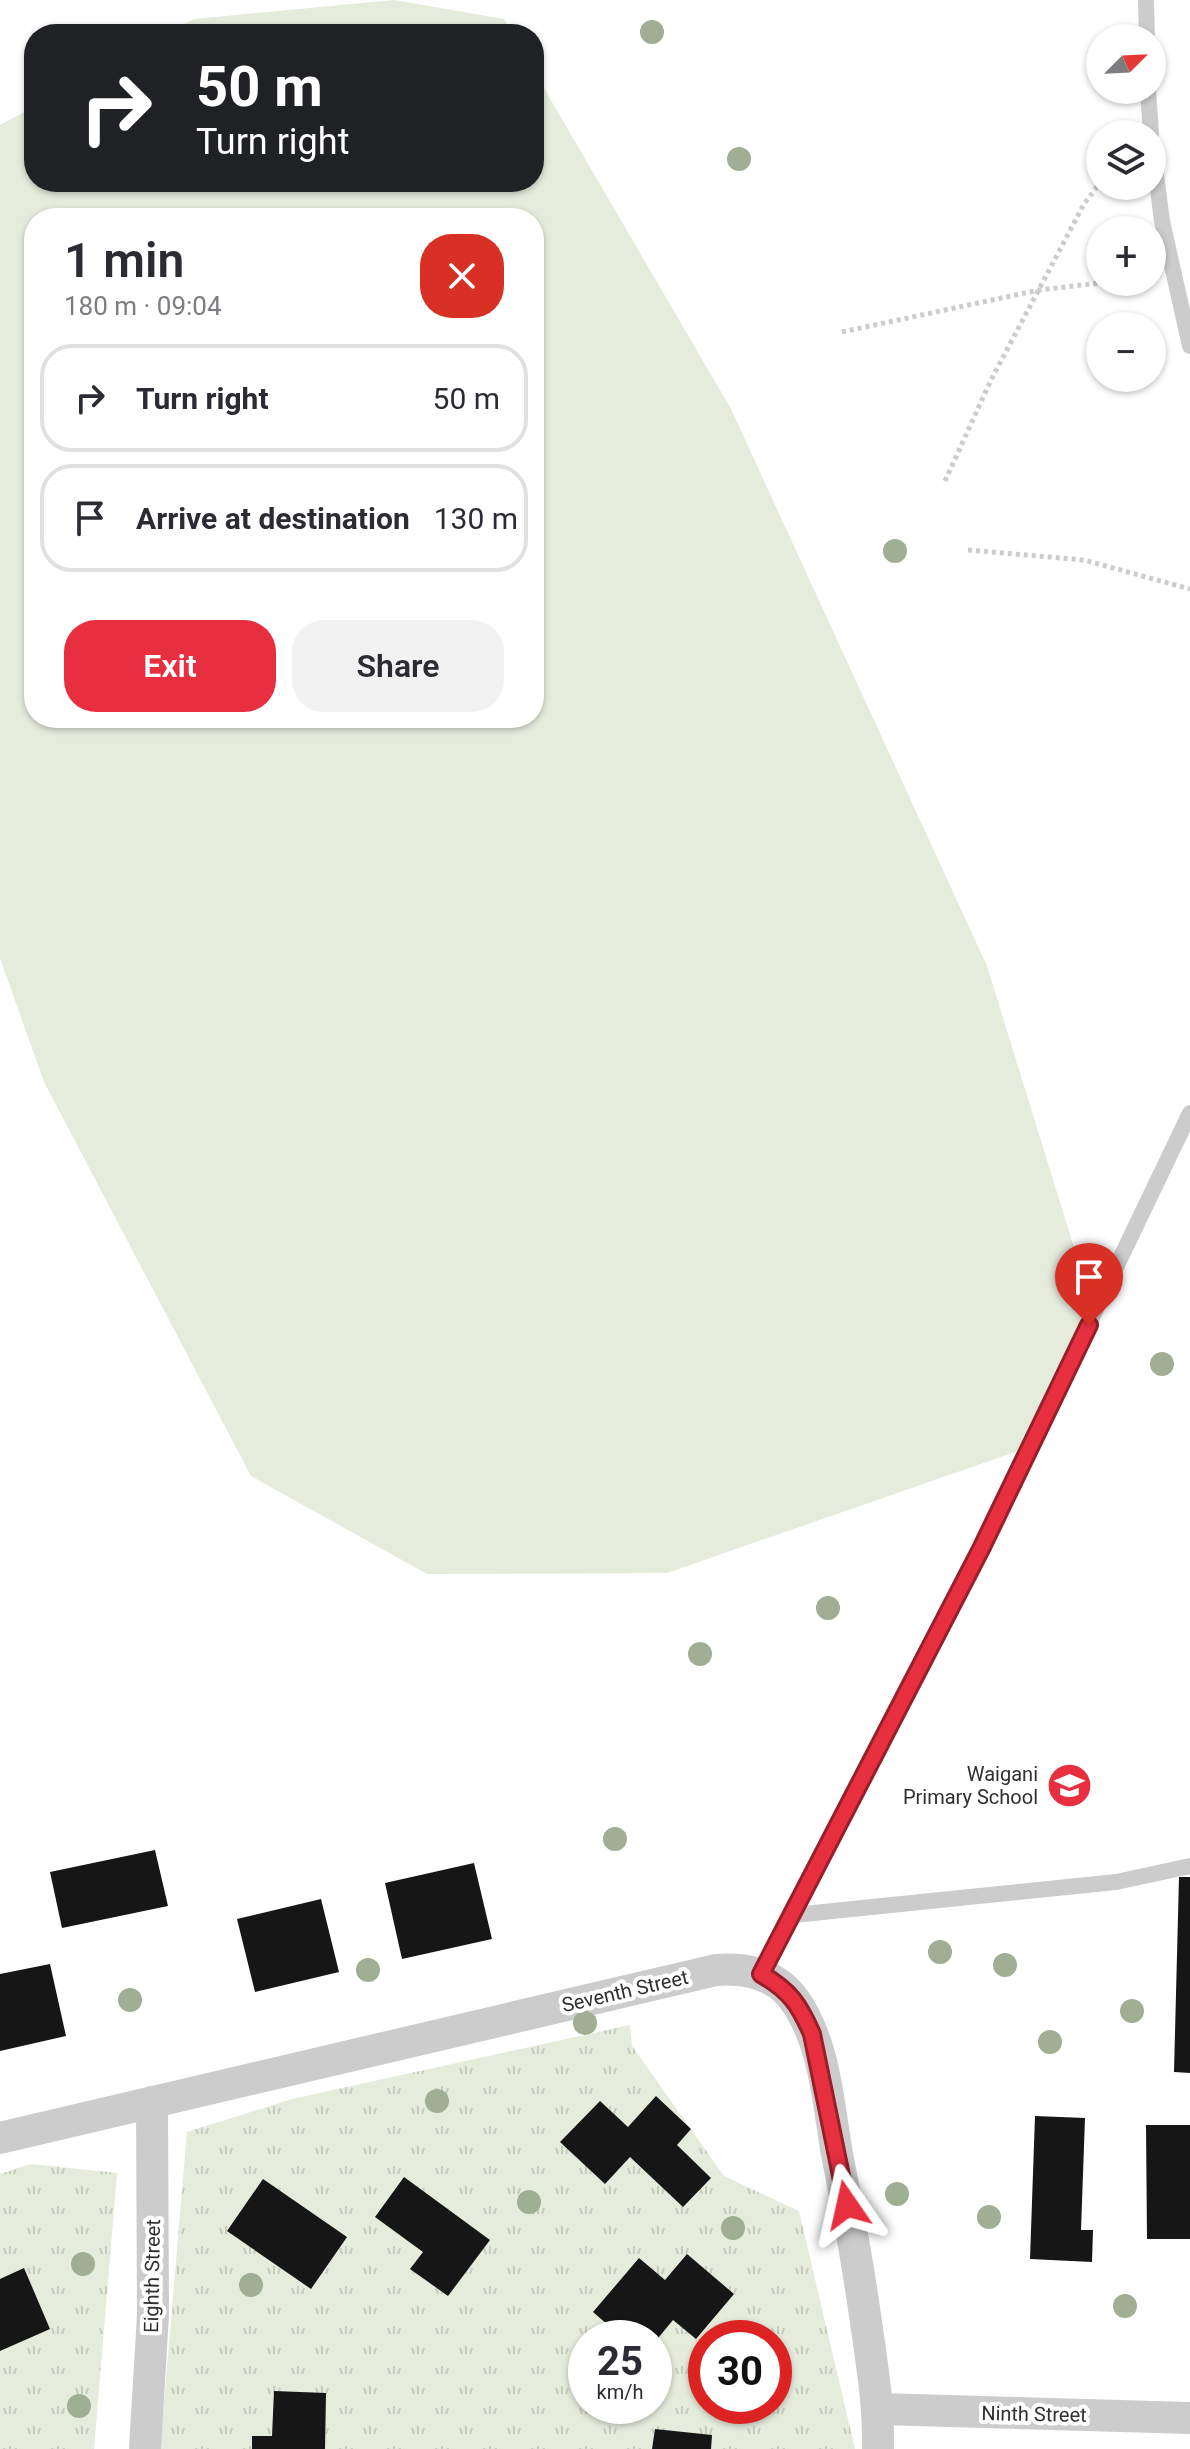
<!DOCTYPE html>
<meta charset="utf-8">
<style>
:root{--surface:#fff;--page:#f2f2f3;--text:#2b2b33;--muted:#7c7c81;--line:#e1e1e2;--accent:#e82f40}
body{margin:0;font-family:Roboto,sans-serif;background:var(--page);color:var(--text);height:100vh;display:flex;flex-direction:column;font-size:30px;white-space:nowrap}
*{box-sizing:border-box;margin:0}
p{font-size:26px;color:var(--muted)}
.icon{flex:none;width:44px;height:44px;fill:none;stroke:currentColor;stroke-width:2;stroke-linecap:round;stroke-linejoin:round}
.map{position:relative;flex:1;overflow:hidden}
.drawer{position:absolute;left:24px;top:208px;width:520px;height:520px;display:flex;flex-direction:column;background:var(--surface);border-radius:32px;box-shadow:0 2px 6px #0004}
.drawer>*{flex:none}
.hud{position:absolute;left:24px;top:24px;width:520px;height:168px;border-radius:32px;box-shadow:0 2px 6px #0004;background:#202124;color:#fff;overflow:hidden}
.needle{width:52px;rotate:66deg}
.fabs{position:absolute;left:1086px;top:24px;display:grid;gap:16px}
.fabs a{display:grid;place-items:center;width:80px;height:80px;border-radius:50%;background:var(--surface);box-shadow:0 2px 6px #0004;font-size:40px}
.speed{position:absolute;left:568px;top:2320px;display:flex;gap:16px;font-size:40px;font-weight:700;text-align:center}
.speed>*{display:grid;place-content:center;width:104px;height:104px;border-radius:50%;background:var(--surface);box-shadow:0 2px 6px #0004;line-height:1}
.speed small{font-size:20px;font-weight:400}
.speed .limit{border:12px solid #d22;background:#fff;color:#111}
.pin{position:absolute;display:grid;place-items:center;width:68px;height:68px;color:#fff;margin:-82px -34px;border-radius:50% 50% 50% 0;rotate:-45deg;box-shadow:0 0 8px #0007}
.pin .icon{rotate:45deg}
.me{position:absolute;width:88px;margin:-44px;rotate:349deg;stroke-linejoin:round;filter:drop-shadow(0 0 6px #0008)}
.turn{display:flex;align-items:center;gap:28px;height:168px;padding:0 40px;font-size:36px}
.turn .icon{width:104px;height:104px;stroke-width:2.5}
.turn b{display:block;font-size:56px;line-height:68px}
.round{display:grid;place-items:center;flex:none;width:84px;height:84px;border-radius:32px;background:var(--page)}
.summary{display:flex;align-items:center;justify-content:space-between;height:136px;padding:0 40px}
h1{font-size:48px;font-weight:600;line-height:60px}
.action{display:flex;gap:16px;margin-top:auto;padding:16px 40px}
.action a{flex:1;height:92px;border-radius:32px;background:var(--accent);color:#fff;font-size:32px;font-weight:600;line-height:92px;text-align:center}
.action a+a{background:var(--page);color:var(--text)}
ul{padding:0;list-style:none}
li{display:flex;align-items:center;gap:24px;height:108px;margin:0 16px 12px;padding:0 24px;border:4px solid var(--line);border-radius:32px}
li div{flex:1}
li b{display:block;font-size:30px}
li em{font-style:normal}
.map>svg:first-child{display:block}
.grass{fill:url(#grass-tufts);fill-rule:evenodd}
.pitch{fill:#e5ecdc;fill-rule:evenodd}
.building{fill:#161616}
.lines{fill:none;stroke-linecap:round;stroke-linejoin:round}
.path{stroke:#ccc;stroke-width:5;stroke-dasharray:4 4;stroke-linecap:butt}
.service{stroke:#ccc;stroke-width:16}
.minor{stroke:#ccc;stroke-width:32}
.tree{fill:#a0ae93}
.route-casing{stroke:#971f2a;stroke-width:20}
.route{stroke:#e82f40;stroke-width:14}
.labels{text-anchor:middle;stroke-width:8;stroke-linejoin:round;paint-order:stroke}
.poi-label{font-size:20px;fill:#2f2f2f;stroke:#fff;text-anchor:end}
.street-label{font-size:20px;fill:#2f2f2f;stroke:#fff}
</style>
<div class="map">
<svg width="1190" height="2449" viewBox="0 0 1190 2449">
<defs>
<pattern id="grass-tufts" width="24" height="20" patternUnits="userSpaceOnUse" patternTransform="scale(2)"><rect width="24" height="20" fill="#e5ecdc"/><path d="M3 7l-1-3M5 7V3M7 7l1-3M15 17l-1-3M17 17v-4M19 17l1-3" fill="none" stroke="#c5cbbd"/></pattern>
</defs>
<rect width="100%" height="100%" fill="#fff"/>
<!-- grass -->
<path class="grass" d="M630,2025L632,2046L724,2176L799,2211L855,2449H160L187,2132L292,2099ZM586,2338H654V2406H586ZM706,2338H774V2406H706Z
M31,2164L117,2173L94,2449H0V2174Z"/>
<!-- pitch -->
<path class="pitch" d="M394,0L504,19L513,34H166L194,19Z
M534,71L731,409L987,966L1097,1322L1024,1449L667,1573L427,1574L251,1476L44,1082L0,958V125L34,107V182H534ZM34,218H534V718H34Z"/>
<!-- building -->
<path class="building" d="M155,1850L168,1906L62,1928L50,1872Z
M474,1863L492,1939L402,1959L385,1883Z
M1179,1877H1190V2073L1174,2072Z
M321,1899L339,1972L255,1992L237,1919Z
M50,1964L66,2036L0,2051V1974Z
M656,2096L691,2129L677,2145L711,2178L683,2207L630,2157L605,2184L560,2142L600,2101L628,2127Z
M1035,2116L1085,2118L1081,2230H1093L1092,2262L1030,2259Z
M1146,2125H1190V2239H1147Z
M404,2177L490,2240L448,2296L410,2269L423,2252L375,2217Z
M263,2179L347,2237L311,2289L227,2231Z
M687,2254L734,2294L696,2339L673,2320L654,2343V2338H623L593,2312L639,2258L665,2280Z
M24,2268L50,2329L0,2351V2279Z
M274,2391L326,2393L325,2449H252V2436H272Z
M655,2429L712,2435L711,2449H652Z"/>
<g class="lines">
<!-- path -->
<path class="path" d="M842,332L1039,290L1108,282
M945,481L991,380L1084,204L1100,183
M968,550L1084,560L1190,589"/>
<!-- service -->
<path class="service" d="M1146,0L1147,38
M1148,90L1151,134
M1152,143L1162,221L1190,346
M794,1915L1116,1882L1190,1866
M761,1974L981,1549L1190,1113"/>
<!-- minor -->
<path class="minor" d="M0,2138L716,1970C744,1968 773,1973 792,1997C825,2039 828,2103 837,2154C848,2210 858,2265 866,2322C872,2365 879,2406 878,2449
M879,2409L1190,2418
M145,2449L153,2315L152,2102"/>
</g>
<!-- trees -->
<g class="tree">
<circle cx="652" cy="32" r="12"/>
<circle cx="739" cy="159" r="12"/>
<circle cx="895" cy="551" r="12"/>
<circle cx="1162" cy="1364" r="12"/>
<circle cx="828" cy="1608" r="12"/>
<circle cx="700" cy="1654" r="12"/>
<circle cx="615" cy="1839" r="12"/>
<circle cx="940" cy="1952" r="12"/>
<circle cx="1005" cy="1965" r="12"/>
<circle cx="368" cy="1970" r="12"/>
<circle cx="130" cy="2000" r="12"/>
<circle cx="1132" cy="2011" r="12"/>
<circle cx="585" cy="2023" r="12"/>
<circle cx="1050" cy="2042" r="12"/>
<circle cx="437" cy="2101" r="12"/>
<circle cx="897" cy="2194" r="12"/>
<circle cx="529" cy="2202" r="12"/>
<circle cx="989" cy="2217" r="12"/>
<circle cx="733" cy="2228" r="12"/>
<circle cx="83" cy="2264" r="12"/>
<circle cx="251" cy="2285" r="12"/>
<circle cx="1125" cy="2306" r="12"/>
<circle cx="79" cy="2406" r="12"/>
</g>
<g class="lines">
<defs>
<path id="route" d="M847,2205L812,2034C799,2004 790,1991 761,1974L981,1549L1089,1325"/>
</defs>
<!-- route casing -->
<use href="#route" class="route-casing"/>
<!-- route -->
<use href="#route" class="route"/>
</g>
<!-- icons -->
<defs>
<symbol id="school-disc" viewBox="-11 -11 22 22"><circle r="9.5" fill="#e82f40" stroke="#fff"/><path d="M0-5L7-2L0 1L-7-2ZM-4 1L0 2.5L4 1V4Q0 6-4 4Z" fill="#fff"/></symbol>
</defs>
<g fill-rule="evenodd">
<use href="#school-disc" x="1044" y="1760" width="51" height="51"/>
</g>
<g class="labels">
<!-- poi labels -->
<g class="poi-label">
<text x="1038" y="1781">Waigani<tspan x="1038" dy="23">Primary School</tspan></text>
</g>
<!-- street labels -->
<g class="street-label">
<text transform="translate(625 1991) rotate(-13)" y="7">Seventh Street</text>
<text transform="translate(152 2276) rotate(-89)" y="7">Eighth Street</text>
<text transform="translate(1034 2414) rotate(1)" y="7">Ninth Street</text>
</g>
</g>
</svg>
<div class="fabs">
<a><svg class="needle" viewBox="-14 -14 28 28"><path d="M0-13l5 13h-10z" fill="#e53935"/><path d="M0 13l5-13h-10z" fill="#7c7c81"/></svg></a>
<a><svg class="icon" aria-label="layers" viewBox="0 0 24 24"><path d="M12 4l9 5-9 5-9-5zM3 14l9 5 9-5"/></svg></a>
<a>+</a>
<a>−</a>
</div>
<div class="speed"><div>25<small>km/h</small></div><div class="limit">30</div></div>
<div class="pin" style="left:1089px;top:1325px;background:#d93025"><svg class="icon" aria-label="arrive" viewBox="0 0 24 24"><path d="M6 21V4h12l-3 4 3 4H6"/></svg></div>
<svg class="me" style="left:847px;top:2205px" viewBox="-20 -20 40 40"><path d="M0-17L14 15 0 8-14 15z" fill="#e82f40" stroke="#fff" stroke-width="4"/></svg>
<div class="hud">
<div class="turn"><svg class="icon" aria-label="right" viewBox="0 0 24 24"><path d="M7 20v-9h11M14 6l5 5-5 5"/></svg><div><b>50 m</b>Turn right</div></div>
</div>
<section class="drawer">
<div class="summary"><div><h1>1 min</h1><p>180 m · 09:04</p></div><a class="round" style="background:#d93025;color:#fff"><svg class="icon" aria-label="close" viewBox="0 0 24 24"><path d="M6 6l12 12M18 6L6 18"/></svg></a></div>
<ul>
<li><svg class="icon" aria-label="right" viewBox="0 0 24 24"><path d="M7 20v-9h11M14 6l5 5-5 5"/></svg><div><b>Turn right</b></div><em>50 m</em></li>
<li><svg class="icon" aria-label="arrive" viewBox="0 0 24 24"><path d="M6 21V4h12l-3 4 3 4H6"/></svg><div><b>Arrive at destination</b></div><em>130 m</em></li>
</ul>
<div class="action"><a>Exit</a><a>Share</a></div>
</section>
</div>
